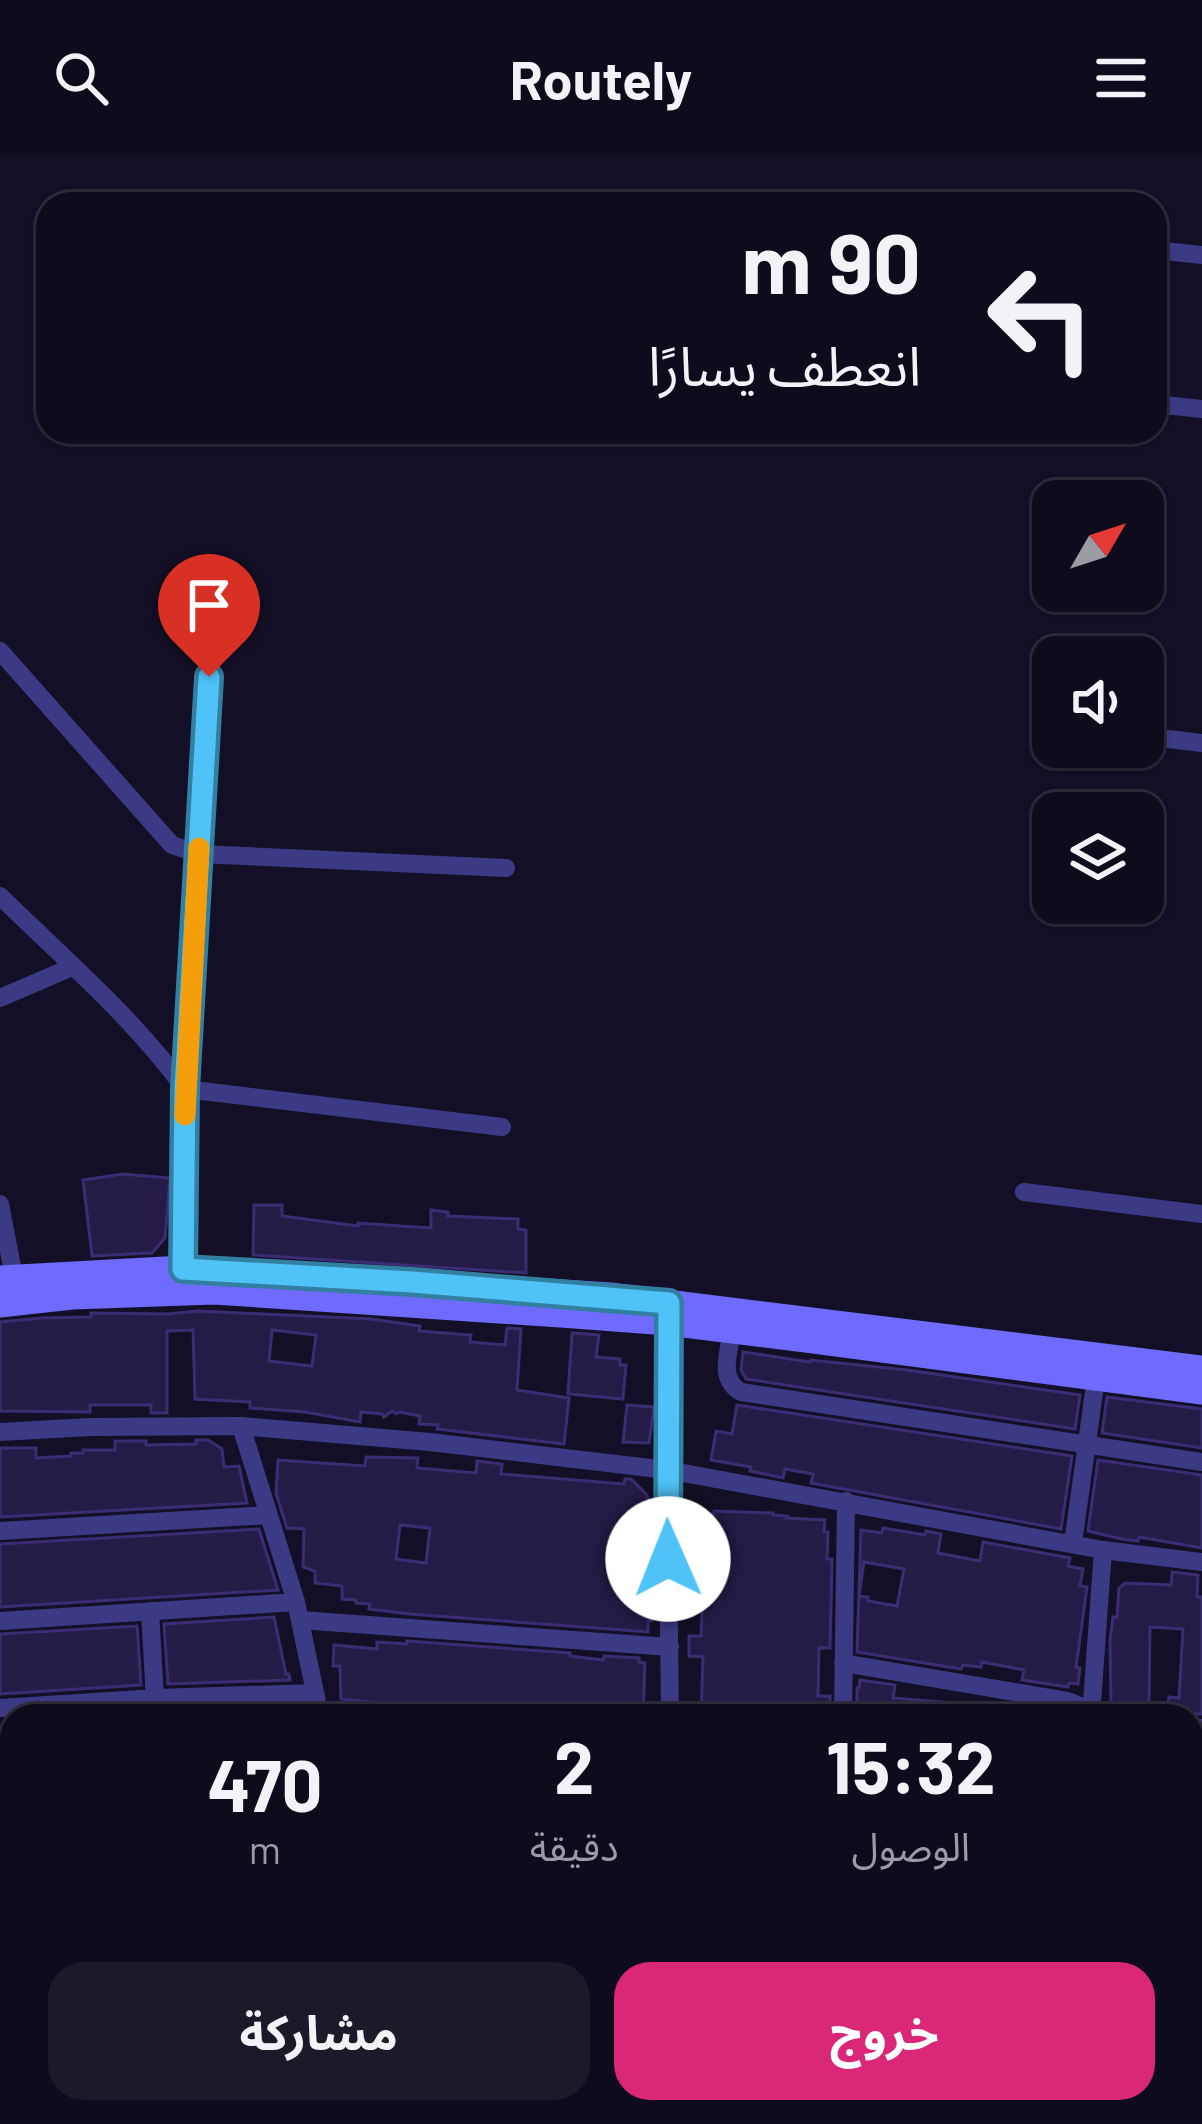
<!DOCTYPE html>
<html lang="ar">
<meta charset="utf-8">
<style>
:root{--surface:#0e0b1c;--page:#1c1929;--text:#f1f3f6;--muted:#9b9ba3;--line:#2e2b3b;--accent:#db2777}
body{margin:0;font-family:Barlow,"Noto Sans Arabic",sans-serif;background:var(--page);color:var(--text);direction:rtl;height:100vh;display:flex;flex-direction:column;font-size:45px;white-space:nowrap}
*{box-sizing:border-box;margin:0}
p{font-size:39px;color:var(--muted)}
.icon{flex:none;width:66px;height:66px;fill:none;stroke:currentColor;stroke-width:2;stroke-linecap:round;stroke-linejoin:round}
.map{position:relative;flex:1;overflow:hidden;direction:ltr}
.details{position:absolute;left:0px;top:1548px;width:1203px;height:420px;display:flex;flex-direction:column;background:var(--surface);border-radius:36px 36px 0 0;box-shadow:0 3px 9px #0004,0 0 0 3px var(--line);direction:rtl}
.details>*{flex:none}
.top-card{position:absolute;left:36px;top:36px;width:1131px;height:252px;border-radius:36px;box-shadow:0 3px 9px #0004,0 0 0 3px var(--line);direction:rtl;background:#0e0b1c;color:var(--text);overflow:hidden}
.needle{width:78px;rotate:51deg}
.controls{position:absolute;left:1032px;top:324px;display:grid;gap:24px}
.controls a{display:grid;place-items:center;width:132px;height:132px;border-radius:24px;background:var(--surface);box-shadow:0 3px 9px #0004,0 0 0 3px var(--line);font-size:60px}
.pin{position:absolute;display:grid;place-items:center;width:102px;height:102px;color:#fff;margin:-123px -51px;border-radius:50% 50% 50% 0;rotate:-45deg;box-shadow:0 0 12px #0007}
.pin .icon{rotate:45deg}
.me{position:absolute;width:132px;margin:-66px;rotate:359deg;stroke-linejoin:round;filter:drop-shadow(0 0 9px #0008)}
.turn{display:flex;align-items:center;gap:42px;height:252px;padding:0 48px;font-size:54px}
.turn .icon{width:156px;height:156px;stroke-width:2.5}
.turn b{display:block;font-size:84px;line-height:102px}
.eta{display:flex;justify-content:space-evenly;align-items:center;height:204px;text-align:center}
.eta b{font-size:72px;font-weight:700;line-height:84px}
.cta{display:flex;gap:24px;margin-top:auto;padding:24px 48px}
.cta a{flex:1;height:138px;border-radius:36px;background:var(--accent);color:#fff;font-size:48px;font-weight:700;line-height:138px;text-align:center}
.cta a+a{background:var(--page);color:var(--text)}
header{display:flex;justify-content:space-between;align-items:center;height:156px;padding:0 48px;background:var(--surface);font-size:54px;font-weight:700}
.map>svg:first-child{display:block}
.building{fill:#241b47;stroke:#3b2d73;stroke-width:3;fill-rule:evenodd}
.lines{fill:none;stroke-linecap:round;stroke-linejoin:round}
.street{stroke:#3d3a85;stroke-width:18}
.secondary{stroke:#6f6bff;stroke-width:27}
.route-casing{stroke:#337fa1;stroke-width:30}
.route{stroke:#4fc3f7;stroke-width:21}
.slow{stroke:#f59e0b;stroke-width:21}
</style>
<header><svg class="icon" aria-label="menu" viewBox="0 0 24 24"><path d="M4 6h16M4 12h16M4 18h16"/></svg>Routely<svg class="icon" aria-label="search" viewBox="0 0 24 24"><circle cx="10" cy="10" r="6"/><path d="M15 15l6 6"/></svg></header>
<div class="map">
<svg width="1202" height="1968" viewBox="0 0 1202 1968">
<rect width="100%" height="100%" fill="#130f26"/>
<!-- building -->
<path class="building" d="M123,1018L170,1022L165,1082L152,1097L92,1100L83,1024Z
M254,1049H282V1060L358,1070V1067L431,1072V1054L448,1056V1060L518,1063V1073L526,1074V1117L253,1099Z
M198,1155L371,1163L420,1170L419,1175L471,1179L470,1186L505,1189L507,1172L521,1173L517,1234L569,1242L564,1288L437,1273L438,1269L419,1268L420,1260L399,1256L396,1258L392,1255L384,1261L382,1258L361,1256L360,1266L305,1256L250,1252V1246L195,1243L193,1174L167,1175V1257H151V1249H90V1256L0,1255V1166L41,1162L91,1161V1157L168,1158ZM272,1174L316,1179L312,1210L269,1205Z
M572,1177L599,1179L596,1201L620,1203V1209H626L623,1243L568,1238Z
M743,1196L810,1206L811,1204L907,1214L1080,1239L1075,1273L746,1223L741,1214Z
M1107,1241L1202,1253V1292L1102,1277Z
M627,1249L654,1251L649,1287L623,1286Z
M737,1249L1072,1300L1061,1373L811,1327L813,1318L785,1313L783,1322L750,1315L751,1311L711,1304L716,1275L732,1278Z
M196,1284H208L222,1293L224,1311L239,1310L247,1347L0,1361V1292H36V1302L71,1300V1297H83V1294H115V1285H146V1289L196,1288Z
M366,1301L418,1302L417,1312L476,1317L477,1305L502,1308L501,1318L624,1328L625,1323H631L646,1338L650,1346V1382H654L652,1465H648V1476L409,1458L369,1453L370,1448L356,1447V1444L342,1443V1430L315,1427V1415L303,1411L304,1373L287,1372L276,1337L278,1304L365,1310ZM400,1369L430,1372L426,1407L396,1403Z
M1098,1304L1202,1319V1392L1139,1381L1138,1385L1122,1383L1088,1375Z
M714,1355L773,1357V1359L787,1360L786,1362L825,1364L824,1376H828L827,1403H832L830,1492H819L818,1540H830V1557H823V1560H701L703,1501L689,1500V1480H701L703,1432L688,1431L690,1362H698V1357L714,1358Z
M883,1372L925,1379L926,1375L941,1378L938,1397L980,1405L983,1386L1070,1402L1068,1410L1083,1413L1080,1430L1087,1431L1076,1511L1080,1512L1078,1528L1069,1527L1068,1531L1022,1524L1024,1514L982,1506L981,1511L963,1509L961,1513L857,1496L861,1374L882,1377ZM864,1406L904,1413L897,1450L868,1445V1441L859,1440Z
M259,1373L278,1434L0,1451V1388Z
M1172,1416L1198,1419L1197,1441H1202V1558H1167L1169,1541L1179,1542L1183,1473L1150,1471L1149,1547H1111L1110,1484L1113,1461H1117L1119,1432L1125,1427L1171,1429Z
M274,1461L286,1518H289L290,1524L168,1528L164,1468Z
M137,1470L141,1529L0,1538V1478Z
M407,1485L570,1497V1500L603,1504L604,1500L639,1502V1506L645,1507L643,1560H423L392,1556L381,1547L341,1543L340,1510H333L334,1489L377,1493V1486L407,1488Z
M860,1524L895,1529L893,1542L979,1549L978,1560H865V1556H857V1532H859Z
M290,1551L291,1560H169V1555Z"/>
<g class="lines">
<!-- street -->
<path class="street" d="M1155,94L1202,99
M1155,248L1202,253
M0,495L172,689L199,698L506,712
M1043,568L1053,570
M1143,580L1202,587
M0,740C64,803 132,860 185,933L502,971
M0,842L72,811
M1024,1036L1202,1058
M0,1048L14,1121
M183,1113L185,933L209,521
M668,1157L667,1314L670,1560
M732,1174C729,1197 718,1223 741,1236L1202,1306
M241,1270L296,1446L320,1560
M0,1276L90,1271L241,1270L430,1286L667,1314L1103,1394L1202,1406
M0,1375L269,1359
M1073,1387L1096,1222
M150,1455L156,1560
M300,1464L670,1491
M0,1465L296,1446
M843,1507L1068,1545L1104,1560
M0,1552L156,1542L315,1537
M319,1556L379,1560
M843,1560L846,1345
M1091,1560L1103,1394
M1191,1571L1202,1572
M0,1653H12
M1191,1724L1202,1725
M0,1776L12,1819
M1191,1856L1202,1857
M50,1956L53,1968
M213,1956L216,1968
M687,1956L741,1968
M783,1956V1968
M488,1968V1956
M670,1968V1956
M994,1968L995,1956
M1088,1968L1089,1956"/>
<!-- secondary -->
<path class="secondary" d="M0,1123L183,1113L610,1140L1202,1213
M0,1148L72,1140L214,1135L561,1158L668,1166L806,1183L1202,1235"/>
</g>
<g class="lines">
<defs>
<path id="route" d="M209,521L185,933L183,1113L412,1126L669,1147L668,1403"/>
</defs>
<!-- route casing -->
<use href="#route" class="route-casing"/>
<!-- route -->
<use href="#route" class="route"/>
<!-- slow -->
<path class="slow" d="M185,959L199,692"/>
</g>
</svg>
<div class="controls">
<a><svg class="needle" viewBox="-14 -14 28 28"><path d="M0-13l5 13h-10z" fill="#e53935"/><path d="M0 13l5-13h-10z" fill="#9b9ba3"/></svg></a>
<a><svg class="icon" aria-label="sound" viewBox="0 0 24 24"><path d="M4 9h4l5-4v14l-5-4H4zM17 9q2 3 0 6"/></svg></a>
<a><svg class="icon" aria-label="layers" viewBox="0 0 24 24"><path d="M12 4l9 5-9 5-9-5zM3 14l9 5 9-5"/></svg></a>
</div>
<div class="pin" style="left:209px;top:521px;background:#d93025"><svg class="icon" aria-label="arrive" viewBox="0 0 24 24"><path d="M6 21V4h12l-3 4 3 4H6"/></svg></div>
<svg class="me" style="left:668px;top:1403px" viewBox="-20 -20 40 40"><circle r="19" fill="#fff"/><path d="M0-13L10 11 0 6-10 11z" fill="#4fc3f7"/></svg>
<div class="top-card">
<div class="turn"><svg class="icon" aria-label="left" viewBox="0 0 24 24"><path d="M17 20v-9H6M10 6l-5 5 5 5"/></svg><div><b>90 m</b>انعطف يسارًا</div></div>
</div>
<section class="details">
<div class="eta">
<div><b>15:32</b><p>الوصول</p></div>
<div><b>2</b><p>دقيقة</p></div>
<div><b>470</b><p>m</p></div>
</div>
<div class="cta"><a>خروج</a><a>مشاركة</a></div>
</section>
</div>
